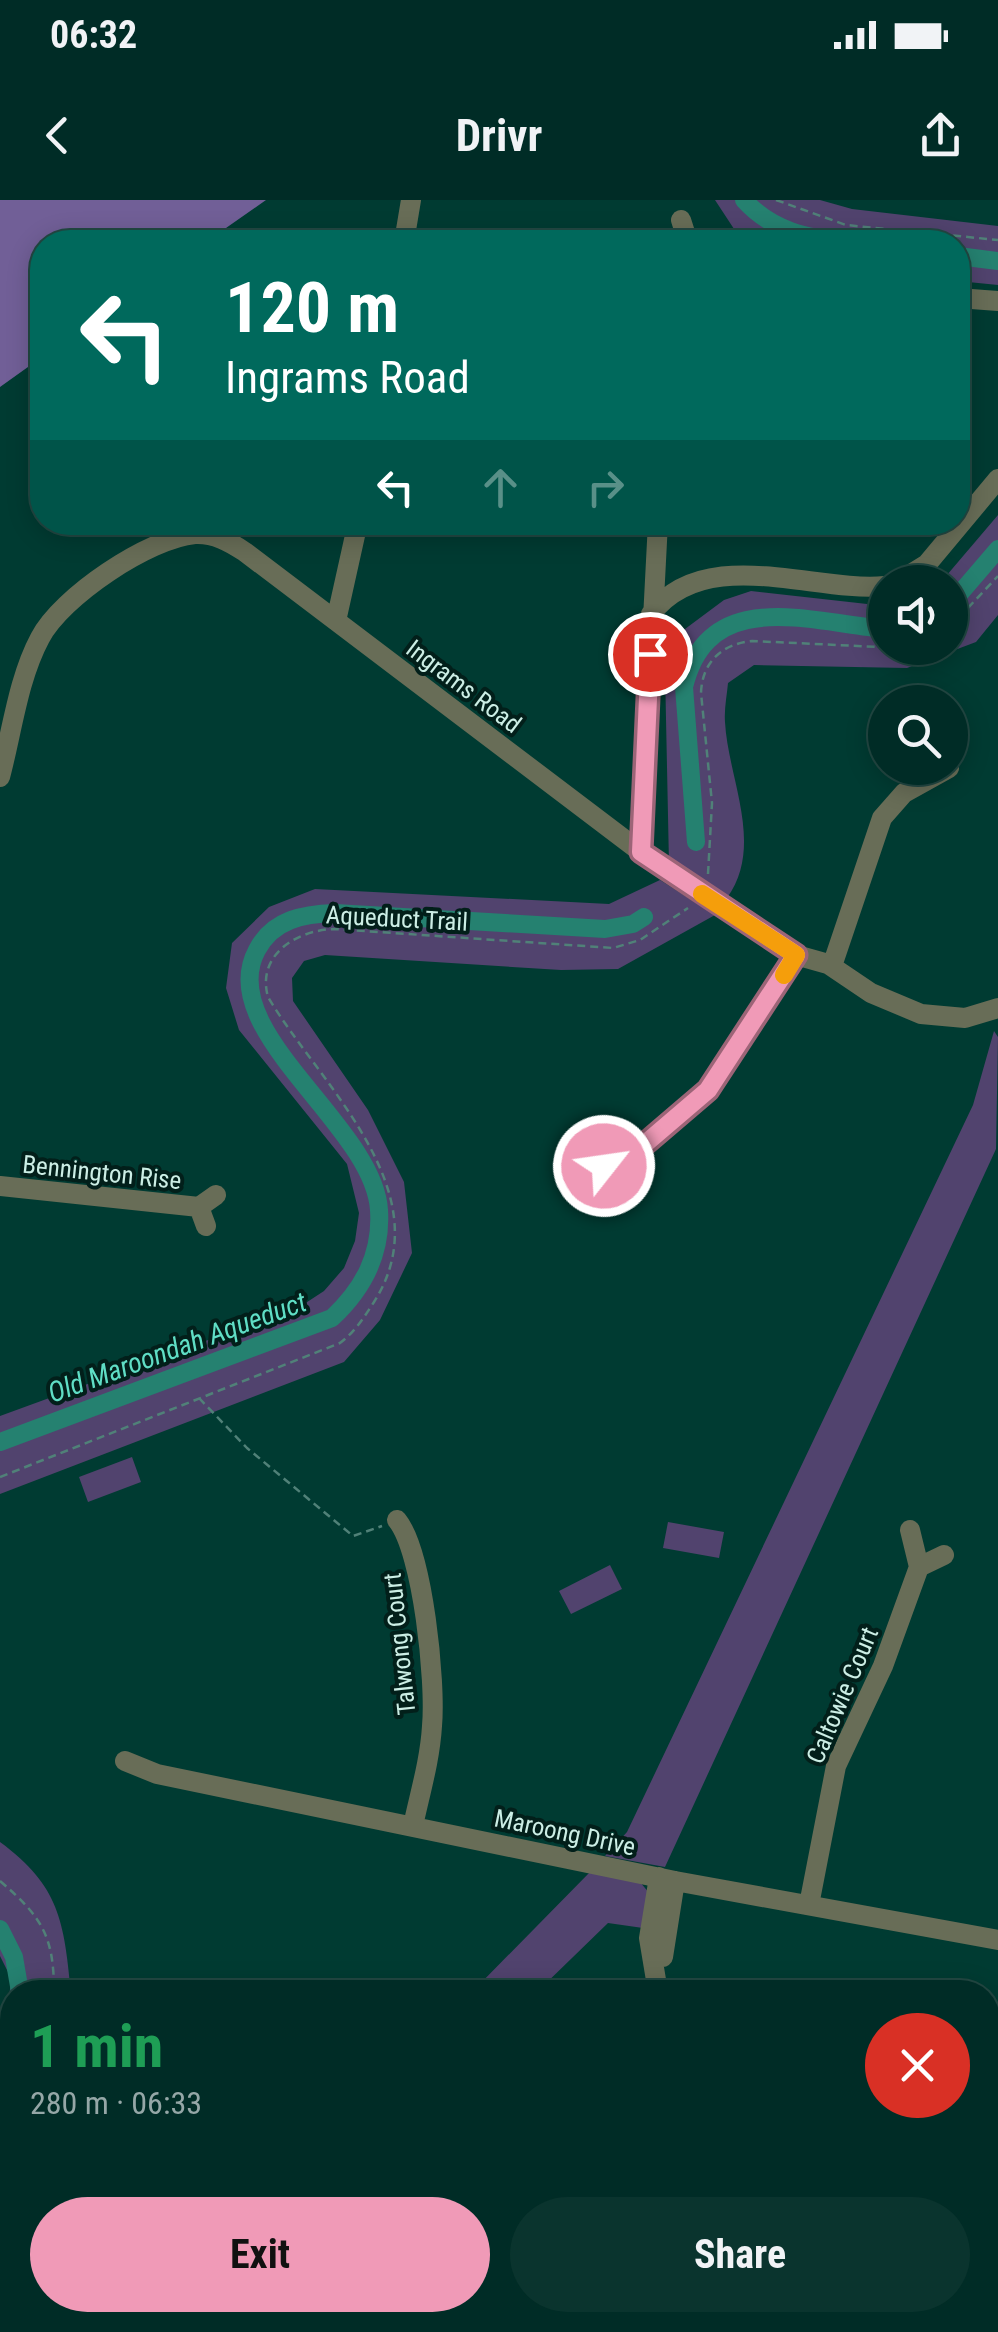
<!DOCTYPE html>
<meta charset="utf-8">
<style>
:root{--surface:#002c26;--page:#0a342e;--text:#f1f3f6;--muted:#95a7a7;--line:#224843;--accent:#f09ab7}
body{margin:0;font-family:"Roboto Condensed",sans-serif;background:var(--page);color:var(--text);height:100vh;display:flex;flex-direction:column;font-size:38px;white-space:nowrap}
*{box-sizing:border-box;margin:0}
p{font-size:32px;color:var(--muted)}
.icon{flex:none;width:55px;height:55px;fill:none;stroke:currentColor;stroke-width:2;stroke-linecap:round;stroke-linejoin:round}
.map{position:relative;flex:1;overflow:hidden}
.panel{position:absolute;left:0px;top:1780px;width:1000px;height:352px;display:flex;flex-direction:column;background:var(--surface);border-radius:40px 40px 0 0;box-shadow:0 5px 25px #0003,0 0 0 2px var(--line)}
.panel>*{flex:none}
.banner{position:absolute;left:30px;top:30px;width:940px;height:305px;border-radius:40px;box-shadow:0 5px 25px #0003,0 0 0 2px var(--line);background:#00695c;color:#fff;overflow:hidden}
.fabs{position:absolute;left:868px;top:365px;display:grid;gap:20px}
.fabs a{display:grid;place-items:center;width:100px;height:100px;border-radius:50%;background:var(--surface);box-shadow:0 5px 25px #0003,0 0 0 2px var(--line);font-size:50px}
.pin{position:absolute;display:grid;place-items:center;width:85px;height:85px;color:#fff;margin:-42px;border:5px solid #fff;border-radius:50%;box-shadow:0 2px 10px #0007}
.me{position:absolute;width:110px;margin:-55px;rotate:60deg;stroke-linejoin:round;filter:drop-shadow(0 0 8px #0008)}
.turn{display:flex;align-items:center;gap:35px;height:210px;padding:0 30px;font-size:45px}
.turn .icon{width:130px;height:130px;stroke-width:2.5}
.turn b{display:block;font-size:70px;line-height:85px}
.lanes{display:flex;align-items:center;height:95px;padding:0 30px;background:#0003;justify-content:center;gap:50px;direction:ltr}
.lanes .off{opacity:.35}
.round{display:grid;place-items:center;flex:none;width:105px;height:105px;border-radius:52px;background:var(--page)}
.overview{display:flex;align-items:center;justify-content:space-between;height:170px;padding:0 30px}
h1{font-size:60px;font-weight:700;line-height:75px;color:#1e9e55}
.action{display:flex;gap:20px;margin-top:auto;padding:20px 30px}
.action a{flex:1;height:115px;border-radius:60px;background:var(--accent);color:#111;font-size:40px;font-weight:700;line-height:115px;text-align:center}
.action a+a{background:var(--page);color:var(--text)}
.status{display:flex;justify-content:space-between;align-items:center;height:70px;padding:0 50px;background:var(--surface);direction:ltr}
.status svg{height:28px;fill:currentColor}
header{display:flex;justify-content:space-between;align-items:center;height:130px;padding:0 30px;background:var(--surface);font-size:45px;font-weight:700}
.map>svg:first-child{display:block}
.green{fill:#51436e}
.forest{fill:#715f97}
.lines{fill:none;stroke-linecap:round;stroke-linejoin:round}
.canal{stroke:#258170;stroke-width:18}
.path{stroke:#508178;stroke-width:2.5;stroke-dasharray:8 5;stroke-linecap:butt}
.minor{stroke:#686d57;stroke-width:20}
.route-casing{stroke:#9c6477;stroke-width:25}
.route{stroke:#f09ab7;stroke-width:18}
.slow{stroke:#f59e0b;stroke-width:18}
.labels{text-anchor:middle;stroke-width:8;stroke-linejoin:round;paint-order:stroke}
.street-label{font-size:25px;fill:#cceee5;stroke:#021f1a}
.water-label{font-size:28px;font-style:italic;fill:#5fdec5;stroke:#021f1a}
</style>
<div class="status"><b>06:32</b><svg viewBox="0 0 49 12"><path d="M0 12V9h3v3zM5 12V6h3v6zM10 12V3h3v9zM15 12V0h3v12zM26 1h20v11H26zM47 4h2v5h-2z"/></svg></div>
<header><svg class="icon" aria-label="back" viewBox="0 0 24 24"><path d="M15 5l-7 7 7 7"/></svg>Drivr<svg class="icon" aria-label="share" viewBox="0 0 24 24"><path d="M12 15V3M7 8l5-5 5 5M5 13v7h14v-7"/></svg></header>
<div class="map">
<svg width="998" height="2132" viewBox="0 0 998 2132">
<rect width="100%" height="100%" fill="#003b32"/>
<!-- green -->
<path class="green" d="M715,0H820L852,9L998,26V85L958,81V42H754L736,32Z
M998,315V415L976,442L907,468L754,465L728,483C727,495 724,509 725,522C728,579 765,645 727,698L669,664L665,470L685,429L724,400L751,391L885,406V448H950V382H941Z
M660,680L715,715L618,769L561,770L325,755L304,761L292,778L293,801L368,910L404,982L412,1053L380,1120L344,1162L0,1294V1216L301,1106L324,1091L344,1068L355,1041L359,1013L347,964L239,830L226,788L232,743L269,707L315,689L609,704Z
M994,831L998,837L996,949L665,1667L605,1656L627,1632L973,905Z
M132,1257L141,1282L88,1302L79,1277Z
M668,1322L724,1332L719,1358L663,1348Z
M610,1365L622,1389L571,1414L559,1391Z
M0,1642C60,1686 64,1722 71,1792H12V2100L1,2052L0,1899L11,1778L0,1756Z
M590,1672L640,1682L650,1694L643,1728L608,1723L537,1792H472Z
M17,2120H107L114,2132H20Z"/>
<!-- forest -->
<path class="forest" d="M0,0H266L206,42H42V157L0,187Z"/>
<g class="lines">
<!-- canal -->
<path class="canal" d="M744,0C772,31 807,38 847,42
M958,56L998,61
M950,405L998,349
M696,642L684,487C708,386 809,422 885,429
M0,1242L332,1118C363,1089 382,1055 379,1010C374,925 213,831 257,750C273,719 304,714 335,713L605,729L633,724L644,717
M0,1729L14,1757L20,1792
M44,2120L49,2132"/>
<!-- path -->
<path class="path" d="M776,0L846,25L998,40
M950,427L998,376
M708,674L712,603L701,493C702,462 722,444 752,441L901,448
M199,1198L247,1248L353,1336L382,1326
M0,1277L340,1143C356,1131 364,1117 374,1102C444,992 320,885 268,797C256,754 298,730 334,729L613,748L640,740L688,708
M0,1681C42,1717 54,1736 54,1792
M84,2120L88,2132"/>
<!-- minor -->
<path class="minor" d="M681,20L688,42
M404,42L411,0
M958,98L998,101
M898,382L927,364L998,279
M651,414C705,343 814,393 885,386
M336,421L358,322
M0,577C12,532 18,479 40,438C61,397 149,338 195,334C214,333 230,342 245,352L641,652L796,755L828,764L871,793L921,814L965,818L998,808
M641,652L658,322
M832,766L882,618L904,593L949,568
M605,967L632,955L709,891L796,755
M0,986L199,1007
M206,1026L199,1007L216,995
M397,1320C423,1352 436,1482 432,1526C430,1560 420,1593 413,1626
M910,1330L919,1367L944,1355
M125,1561L157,1574L675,1681L998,1740
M809,1705L836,1566L883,1466L919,1367
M663,1757L675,1681
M658,1792L649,1738L659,1677
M850,2120L858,2132
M889,2120L896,2132
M394,2132L396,2120
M712,2132L714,2120"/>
</g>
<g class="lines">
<defs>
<path id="route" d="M604,966L632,955L708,890L796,755L641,652L650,454"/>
</defs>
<!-- route casing -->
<use href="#route" class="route-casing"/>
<!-- route -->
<use href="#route" class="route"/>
<!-- slow -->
<path class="slow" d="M702,694L796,755L784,775"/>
</g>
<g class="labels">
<!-- street labels -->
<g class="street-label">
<text transform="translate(464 486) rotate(37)" y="9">Ingrams Road</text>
<text transform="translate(397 718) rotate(3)" y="9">Aqueduct Trail</text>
<text transform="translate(102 972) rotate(6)" y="9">Bennington Rise</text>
<text transform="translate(399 1444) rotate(-96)" y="9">Talwong Court</text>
<text transform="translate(842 1495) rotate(-67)" y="9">Caltowie Court</text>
<text transform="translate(565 1632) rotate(12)" y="9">Maroong Drive</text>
</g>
<!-- water labels -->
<g class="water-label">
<text transform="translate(177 1147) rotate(-20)" y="10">Old Maroondah Aqueduct</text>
</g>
</g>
</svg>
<div class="fabs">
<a><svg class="icon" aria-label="sound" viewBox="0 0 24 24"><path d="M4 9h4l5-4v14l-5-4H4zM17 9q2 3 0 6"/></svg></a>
<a><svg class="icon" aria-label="search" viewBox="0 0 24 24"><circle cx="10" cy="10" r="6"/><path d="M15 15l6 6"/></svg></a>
</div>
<div class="pin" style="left:650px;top:454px;background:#d93025"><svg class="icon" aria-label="arrive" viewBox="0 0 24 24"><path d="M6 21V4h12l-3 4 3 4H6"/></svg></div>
<svg class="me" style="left:604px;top:966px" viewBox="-20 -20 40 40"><circle r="17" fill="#f09ab7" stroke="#fff" stroke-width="3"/><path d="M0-11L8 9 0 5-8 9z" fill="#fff"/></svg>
<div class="banner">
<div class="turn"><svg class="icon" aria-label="left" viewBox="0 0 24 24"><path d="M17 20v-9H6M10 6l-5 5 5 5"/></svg><div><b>120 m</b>Ingrams Road</div></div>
<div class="lanes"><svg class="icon" aria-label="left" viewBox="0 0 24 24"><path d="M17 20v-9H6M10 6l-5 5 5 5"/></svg><svg class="icon off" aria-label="ahead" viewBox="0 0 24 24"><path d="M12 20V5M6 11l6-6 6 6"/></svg><svg class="icon off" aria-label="right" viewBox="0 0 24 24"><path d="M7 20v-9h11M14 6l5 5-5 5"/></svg></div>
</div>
<section class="panel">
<div class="overview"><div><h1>1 min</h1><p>280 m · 06:33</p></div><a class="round" style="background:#d93025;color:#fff"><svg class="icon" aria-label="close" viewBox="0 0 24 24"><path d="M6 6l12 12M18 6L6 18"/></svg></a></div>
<div class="action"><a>Exit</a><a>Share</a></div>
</section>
</div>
